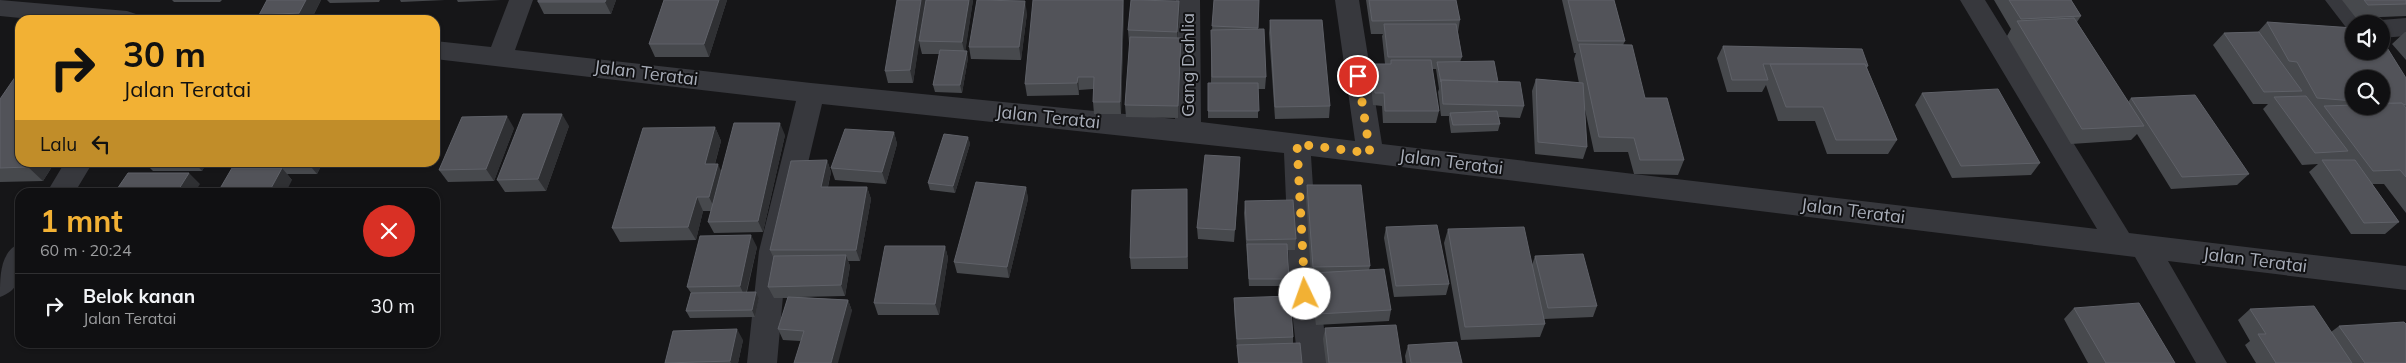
<!DOCTYPE html>
<html lang="id">
<meta charset="utf-8">
<style>
:root{--surface:#101012;--page:#1e1e20;--text:#f1f3f6;--muted:#9c9d9f;--line:#303032;--accent:#f2b134}
body{margin:0;font-family:Mulish,sans-serif;background:var(--page);color:var(--text);height:100vh;display:flex;flex-direction:column;font-size:19px;white-space:nowrap}
*{box-sizing:border-box;margin:0}
p{font-size:16px;color:var(--muted)}
.icon{flex:none;width:28px;height:28px;fill:none;stroke:currentColor;stroke-width:2;stroke-linecap:round;stroke-linejoin:round}
.map{position:relative;flex:1;overflow:hidden}
.panel{position:absolute;left:15px;top:188px;width:425px;height:160px;display:flex;flex-direction:column;background:var(--surface);border-radius:15px;box-shadow:0 1px 4px #0004,0 0 0 1px var(--line)}
.panel>*{flex:none}
.hud{position:absolute;left:15px;top:15px;width:425px;height:152px;border-radius:15px;box-shadow:0 1px 4px #0004,0 0 0 1px var(--line);background:#f2b134;color:#111;overflow:hidden}
.buttons{position:absolute;left:2345px;top:15px;display:grid;gap:10px}
.buttons a{display:grid;place-items:center;width:45px;height:45px;border-radius:50%;background:var(--surface);box-shadow:0 1px 4px #0004,0 0 0 1px var(--line);font-size:25px}
.pin{position:absolute;display:grid;place-items:center;width:42px;height:42px;color:#fff;margin:-21px;border:2px solid #fff;border-radius:50%;box-shadow:0 1px 5px #0007}
.me{position:absolute;width:55px;margin:-28px;rotate:357deg;stroke-linejoin:round;filter:drop-shadow(0 0 4px #0008)}
.turn{display:flex;align-items:center;gap:18px;height:105px;padding:0 25px;font-size:22px}
.turn .icon{width:65px;height:65px;stroke-width:2.5}
.turn b{display:block;font-size:35px;line-height:42px}
.then{display:flex;align-items:center;height:48px;padding:0 25px;background:#0003;gap:10px;font-size:19px}
.round{display:grid;place-items:center;flex:none;width:52px;height:52px;border-radius:26px;background:var(--page)}
.overview{display:flex;align-items:center;justify-content:space-between;height:85px;padding:0 25px}
h1{font-size:30px;font-weight:700;line-height:38px;color:var(--accent)}
ul{padding:0;list-style:none}
li{display:flex;align-items:center;gap:15px;height:65px;padding:0 25px;border-top:1px solid var(--line)}
li div{flex:1}
li b{display:block;font-size:19px}
li em{font-style:normal}
.map>svg:first-child{display:block}
.lines{fill:none;stroke-linecap:round;stroke-linejoin:round}
.minor{fill:#37383d;fill-rule:evenodd}
.wall{fill:#47494d;fill-rule:evenodd}
.shaded-wall{fill:#2f3033}
.building{fill:#525359;stroke:#5f6168}
.route{stroke:#f2b134;stroke-width:9;stroke-dasharray:0 16.2}
.labels{text-anchor:middle;stroke-width:4;stroke-linejoin:round;paint-order:stroke}
.street-label{font-size:18px;fill:#a8adb8;stroke:#111113}
</style>
<div class="map">
<svg width="2406" height="363" viewBox="0 0 2406 363">
<rect width="100%" height="100%" fill="#161618"/>
<g class="lines">
<!-- minor -->
<path class="minor" d="M0,0L127,11L136,14L139,20H41L0,16Z
M509,0H533L515,50L811,83L1175,119L1176,0H1200L1201,122L1355,141L1335,0H1359L1382,144L2097,229L1960,0H1985L2129,233L2406,266V290L2168,261L2227,363H2196L2135,257L1311,156L1320,294L1328,363H1298L1290,294L1284,153L822,104L787,251L777,363H747L759,251L796,101L435,59V41L491,47Z
M2325,0H2351L2369,24H2354V32L2348,30Z
M2406,18V36L2381,38V24H2372L2381,20Z
M65,162H93L75,192H47Z
M20,243C20,266 26,288 0,297C0,275 0,252 20,243Z"/>
</g>
<!-- wall -->
<path class="wall" d="M172,0H222L220,2H174Z
M321,0L311,20H263L259,15Z
M327,0H380L379,2L330,3Z
M400,0H445L401,2Z
M457,0H501L458,2Z
M538,0H616L611,14H544L538,2Z
M664,0H727L709,57H655L649,44Z
M926,0H973L965,51L968,58L962,93L935,92L933,85L939,54H922L919,42L913,83H888L885,71L921,27Z
M1214,0H1259L1258,29L1266,77L1265,89H1258V118H1208V83H1211V30H1212Z
M1366,0H1456L1460,20L1458,32L1462,57L1460,62L1498,82L1524,106L1520,118L1499,117L1500,124L1498,131L1451,133L1449,120V116H1441L1438,92L1439,89L1436,69H1432L1439,111L1436,123H1383L1382,106L1373,105L1370,76L1372,64H1385L1382,36L1383,34H1371Z
M1562,0H1614L1625,41L1623,45L1645,98L1684,160L1678,175L1634,174L1628,152H1594L1584,105L1587,147L1583,159L1535,154L1532,91L1536,79L1579,83L1574,59L1576,53H1574Z
M1994,0H2071L2081,16L2077,22L2128,102L2131,98L2249,174L2237,185L2171,189L2137,134L2131,140L2071,144L2007,36L2011,29Z
M2342,0H2406V16L2356,18Z
M1124,4L1121,114H1094L1093,102V89L1079,90V95L1027,96L1025,84Z
M1027,13L1021,60L971,59L969,47Z
M1180,14L1178,38L1181,50L1178,118L1126,117L1125,105L1130,43H1129L1128,30Z
M1270,20L1330,106L1329,118L1275,119L1269,33Z
M2267,22L2406,78V213L2384,184H2372L2399,222L2385,234H2351L2309,172L2318,164L2302,165L2263,109L2268,104H2253L2213,45L2224,33L2258,32ZM2354,79H2381V106H2354Z
M2405,32H2406V60L2392,44Z
M1723,46L1868,66L1867,68L1897,140L1888,154H1827L1815,121H1778L1766,85L1762,92H1727L1717,58Z
M1922,93L2040,163L2031,175L1952,178L1915,105Z
M0,99L20,162H55L43,181L0,182Z
M569,126L546,191L505,192L497,180Z
M715,127L721,141L715,164L721,171L785,135L763,232L714,233L708,222L711,211H703L696,240L620,242L612,228Z
M514,128L494,181L448,182L439,170Z
M894,132L897,144L886,184L835,180L831,168Z
M968,137L970,144L955,193L930,190L928,183Z
M827,160L831,172L828,187H867L871,199L860,261H848L850,266L845,296L799,297L848,300L852,311L800,341L783,340L778,329L788,298H774L768,287L774,259L770,250Z
M81,162H207L202,171H153L148,166H85Z
M239,162H323L317,174H287L292,180L245,168Z
M1240,169L1234,242L1198,239L1197,228Z
M1307,185L1370,266L1369,270L1391,310L1389,321L1316,325L1310,284L1311,275L1306,197Z
M1026,187L1028,199L1009,278L957,273L954,262Z
M1187,189L1188,269H1131L1130,258Z
M1245,201L1296,239L1295,250H1287L1289,279V286H1249L1244,213Z
M1386,227L1449,284L1446,295L1394,297L1384,238Z
M1448,229L1532,265L1535,256L1597,306L1593,317L1544,319L1545,324L1540,337L1461,340L1444,243Z
M945,246L948,258L939,315H878L874,303Z
M757,247L747,292H756L759,298L755,317L690,318L686,311L691,293L687,287Z
M1234,298L1293,337V344L1302,363H1238L1237,350L1234,309Z
M2074,308L2175,363H2088L2064,319Z
M2250,309L2331,332L2339,326L2406,363H2256L2245,345L2250,341L2238,320Z
M1325,328L1402,363H1326L1323,339Z
M743,340L738,363H665Z
M1408,345L1462,363H1406L1405,356Z"/>
<!-- shaded-wall -->
<path class="shaded-wall" d="M306,0H321L311,20H304L299,13Z
M606,0H616L611,14L605,2Z
M719,0H727L709,57L704,44Z
M921,0H926L913,83L910,70Z
M969,0H973L965,54L962,42Z
M1123,0H1124V4L1121,114L1120,102Z
M1025,1L1027,13L1021,60L1019,47Z
M1179,1L1180,14L1177,44V32Z
M1181,38V50L1178,118V106Z
M967,51L968,58L962,93L960,85Z
M1078,77L1079,90V95L1077,83Z
M562,114L569,126L546,191L538,179Z
M507,116L514,128L494,181L486,169Z
M780,123L785,135L763,232L758,221Z
M715,127L721,141L711,178L705,164Z
M894,132L897,144L886,184L882,172Z
M968,137L970,144L955,193L953,186Z
M1240,157V169L1234,242L1235,230Z
M827,160L831,172L825,199L821,187Z
M30,162H55L43,181L28,167Z
M194,162H207L202,171Z
M307,162H323L317,174Z
M718,164L724,178L716,211L709,197Z
M282,168L292,180L286,192H269Z
M189,173L200,184L195,192H177Z
M867,187L871,199L860,261L856,250Z
M1026,187L1028,199L1009,278L1007,267Z
M697,197L703,211L696,240L688,227Z
M751,235L757,247L745,297L740,286Z
M945,246L948,258L939,315L935,304Z
M846,255L850,266L845,296L841,285Z
M756,292L759,298L755,317L752,310Z
M848,300L852,311L838,363H831Z
M737,329L743,340L738,363H731L730,361Z"/>
<!-- building -->
<path class="building" d="M267,0H306L299,13L259,15Z
M538,0H606L605,2H538Z
M664,0H719L704,44H649Z
M897,0H921L910,70L885,71Z
M926,0H969L962,42L919,41Z
M977,0L1025,1L1019,47H969Z
M1033,0H1123L1120,102H1093L1094,77H1078L1077,83L1025,84Z
M1131,0L1179,1L1177,32L1128,30Z
M1214,0H1259L1258,28L1212,26Z
M1369,0H1456L1460,20L1372,21Z
M1568,0H1614L1625,41H1578Z
M2009,0H2071L2081,16L2021,19Z
M2364,0H2406V4L2368,5Z
M2074,18L2144,126L2082,129L2017,21Z
M1270,20H1322L1330,106L1275,107Z
M2267,22L2354,28V51H2381V38L2406,78V105L2403,104L2402,103H2381V79H2354V101L2317,98L2297,62L2289,61Z
M1384,24H1456L1462,57H1388Z
M1264,29L1266,77H1212L1211,30Z
M2259,32L2302,91L2264,92L2224,33Z
M1130,37L1181,38L1178,106L1125,105Z
M1579,44L1632,45L1645,98H1667L1684,160H1640L1634,138L1599,137Z
M1723,46L1862,49L1868,66H1866L1865,64H1763L1768,80H1732Z
M940,50L967,51L960,85H933Z
M1391,60H1431L1439,111H1385L1384,93H1375L1372,64H1391Z
M1494,61L1498,82L1441,80V82L1437,62Z
M1770,64H1865L1897,140H1836L1823,107H1786Z
M20,70V162H30L28,167L0,168V99Z
M1536,79L1583,83L1587,147L1538,142Z
M1441,80L1520,82L1524,106L1443,104Z
M1208,83H1258L1259,111H1208Z
M1998,89L2040,163L1961,166L1922,93Z
M2195,95L2249,174L2182,177L2131,98Z
M2306,96L2348,151L2315,153L2274,97Z
M2402,103L2406,108V177L2400,170L2373,171L2324,106L2354,105V106H2381V104Z
M1497,111L1500,124L1453,125L1450,113Z
M523,114H562L538,179L497,180Z
M507,116L486,169L439,170L462,117Z
M734,123H780L758,221L708,222Z
M715,127L705,164H718L709,197H697L688,227L612,228L643,128Z
M845,129L894,132L882,172L831,168Z
M944,134L968,137L953,186L928,183Z
M1205,155L1240,157L1235,230L1197,228Z
M827,160L821,187H867L856,250H770L791,161Z
M2322,160H2355L2399,222L2364,223Z
M232,168H282L269,192H218Z
M128,173H189L177,192H115Z
M976,182L1026,187L1007,267L954,262Z
M1307,185H1361L1370,266L1313,267Z
M1187,189V257L1130,258L1132,190Z
M1293,200L1296,239L1247,240L1245,201Z
M1437,225L1449,284L1396,286L1386,227Z
M1524,227L1545,324L1465,327L1448,229Z
M751,235L740,286L687,287L700,236Z
M1247,244H1287L1289,279H1249Z
M885,246H945L935,304L874,303Z
M1583,254L1597,306L1548,308L1535,256Z
M846,255L841,285L768,287L774,256Z
M1384,269L1391,310L1317,314L1312,273Z
M756,292L752,310L686,311L691,293Z
M1290,296L1293,337L1237,339L1234,298Z
M788,297L848,300L831,363H794L804,331L778,329Z
M2139,303L2175,363H2106L2074,308Z
M2314,306L2352,363H2276L2258,334H2266L2250,309Z
M2404,322L2406,324V363H2365L2339,326Z
M1396,325L1402,363H1329L1325,328Z
M737,329L730,361L665,363L673,331Z
M1457,342L1462,363H1411L1408,345Z
M1300,343L1302,363H1239L1237,345Z"/>
<g class="lines">
<!-- route -->
<path class="route" d="M1305,294L1297,144L1370,153L1358,76"/>
</g>
<g class="labels">
<!-- street labels -->
<g class="street-label">
<text transform="translate(1188 65) rotate(-90)" y="6">Gang Dahlia</text>
<text transform="translate(646 73) rotate(7)" y="6">Jalan Teratai</text>
<text transform="translate(1048 117) rotate(6)" y="6">Jalan Teratai</text>
<text transform="translate(1451 162) rotate(7)" y="6">Jalan Teratai</text>
<text transform="translate(1853 211) rotate(7)" y="6">Jalan Teratai</text>
<text transform="translate(2255 260) rotate(7)" y="6">Jalan Teratai</text>
</g>
</g>
</svg>
<div class="buttons">
<a><svg class="icon" aria-label="sound" viewBox="0 0 24 24"><path d="M4 9h4l5-4v14l-5-4H4zM17 9q2 3 0 6"/></svg></a>
<a><svg class="icon" aria-label="search" viewBox="0 0 24 24"><circle cx="10" cy="10" r="6"/><path d="M15 15l6 6"/></svg></a>
</div>
<div class="pin" style="left:1358px;top:76px;background:#d93025"><svg class="icon" aria-label="arrive" viewBox="0 0 24 24"><path d="M6 21V4h12l-3 4 3 4H6"/></svg></div>
<svg class="me" style="left:1305px;top:294px" viewBox="-20 -20 40 40"><circle r="19" fill="#fff"/><path d="M0-13L10 11 0 6-10 11z" fill="#f2b134"/></svg>
<div class="hud">
<div class="turn"><svg class="icon" aria-label="right" viewBox="0 0 24 24"><path d="M7 20v-9h11M14 6l5 5-5 5"/></svg><div><b>30 m</b>Jalan Teratai</div></div>
<div class="then">Lalu<svg class="icon" aria-label="left" viewBox="0 0 24 24"><path d="M17 20v-9H6M10 6l-5 5 5 5"/></svg></div>
</div>
<section class="panel">
<div class="overview"><div><h1>1 mnt</h1><p>60 m · 20:24</p></div><a class="round" style="background:#d93025;color:#fff"><svg class="icon" aria-label="close" viewBox="0 0 24 24"><path d="M6 6l12 12M18 6L6 18"/></svg></a></div>
<ul>
<li><svg class="icon" aria-label="right" viewBox="0 0 24 24"><path d="M7 20v-9h11M14 6l5 5-5 5"/></svg><div><b>Belok kanan</b><p>Jalan Teratai</p></div><em>30 m</em></li>
</ul>
</section>
</div>
